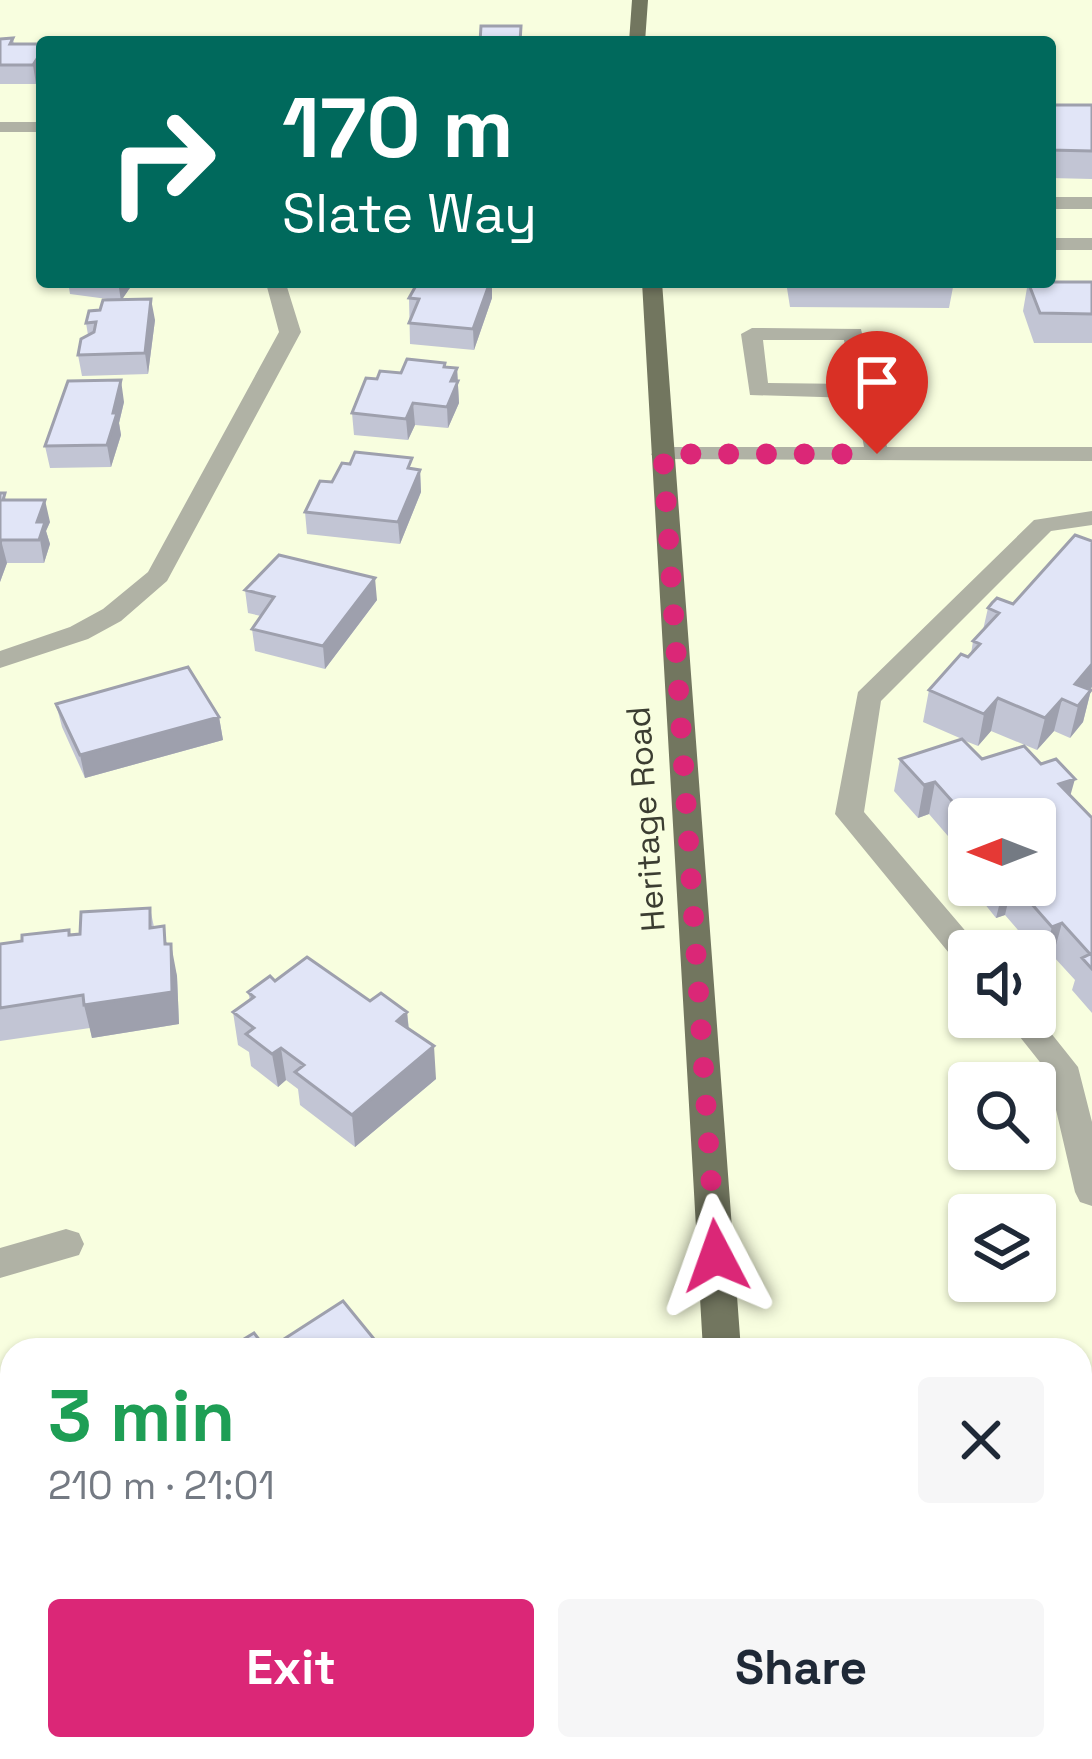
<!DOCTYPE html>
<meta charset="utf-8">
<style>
:root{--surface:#fff;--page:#f6f6f7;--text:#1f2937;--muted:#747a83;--accent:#db2777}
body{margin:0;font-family:"Space Grotesk",sans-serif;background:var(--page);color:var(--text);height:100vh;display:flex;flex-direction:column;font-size:45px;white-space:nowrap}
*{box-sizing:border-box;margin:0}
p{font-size:39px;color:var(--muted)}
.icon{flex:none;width:66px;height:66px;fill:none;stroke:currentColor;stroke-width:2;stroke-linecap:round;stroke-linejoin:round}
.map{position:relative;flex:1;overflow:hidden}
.panel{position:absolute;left:0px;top:1338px;width:1092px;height:423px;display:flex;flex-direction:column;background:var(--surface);border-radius:36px 36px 0 0;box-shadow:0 3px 9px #0004}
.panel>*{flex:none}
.guide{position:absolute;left:36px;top:36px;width:1020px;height:252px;border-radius:12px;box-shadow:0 3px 9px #0004;background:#00695c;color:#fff;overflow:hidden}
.needle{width:78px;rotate:270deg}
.fabs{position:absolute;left:948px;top:798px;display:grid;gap:24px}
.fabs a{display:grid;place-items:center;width:108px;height:108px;border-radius:12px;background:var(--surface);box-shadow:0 3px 9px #0004;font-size:60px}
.pin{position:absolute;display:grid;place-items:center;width:102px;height:102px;color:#fff;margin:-123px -51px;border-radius:50% 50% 50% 0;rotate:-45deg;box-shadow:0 0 12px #0007}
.pin .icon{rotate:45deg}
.me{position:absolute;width:132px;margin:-66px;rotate:356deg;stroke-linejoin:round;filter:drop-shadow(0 0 9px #0008)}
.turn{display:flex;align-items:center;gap:42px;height:252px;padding:0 48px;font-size:54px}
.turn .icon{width:156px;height:156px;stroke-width:2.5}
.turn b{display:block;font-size:84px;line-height:102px}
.round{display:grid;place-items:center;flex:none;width:126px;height:126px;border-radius:12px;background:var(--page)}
.head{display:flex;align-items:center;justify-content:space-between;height:204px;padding:0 48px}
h1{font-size:72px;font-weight:700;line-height:90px;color:#1e9e55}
.action{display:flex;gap:24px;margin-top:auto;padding:24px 48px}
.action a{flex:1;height:138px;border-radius:12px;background:var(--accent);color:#fff;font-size:48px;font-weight:700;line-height:138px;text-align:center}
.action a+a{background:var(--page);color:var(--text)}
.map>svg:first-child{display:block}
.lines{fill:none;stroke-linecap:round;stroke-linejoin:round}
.minor{fill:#b0b2a5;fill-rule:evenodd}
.major{fill:#72765f;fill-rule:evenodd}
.wall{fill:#c2c5d4}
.shaded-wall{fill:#9ea0ad}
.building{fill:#e1e5f7;stroke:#9ea0ad;stroke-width:3}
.route{stroke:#db2777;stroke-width:21;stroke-dasharray:0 37.8}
.labels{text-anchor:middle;stroke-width:9;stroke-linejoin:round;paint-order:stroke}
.street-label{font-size:33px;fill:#3b3d31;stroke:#f8fedf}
</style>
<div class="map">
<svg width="1092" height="1759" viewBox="0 0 1092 1759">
<rect width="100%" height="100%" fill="#f8fedf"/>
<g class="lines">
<!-- minor -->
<path class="minor" d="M0,122H42V132H0Z
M1050,197H1092V209H1050Z
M1050,238H1092V250H1050Z
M272,282L287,287L301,332L167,581L121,621L88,639L0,668V651L70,627L103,609L148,572L279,332L267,287Z
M752,328L861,329L887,447H1092V461L655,459L651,454L663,447H864L855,398L750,395L741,334ZM763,340H844L852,384L768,383Z
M1092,511V525L1051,531L881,701L864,812L980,948L969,951V967L958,964L835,814L858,692L1034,520Z
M1035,1013L1078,1067L1092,1122V1206L1080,1202L1075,1192L1047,1071L1004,1017H1035Z
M66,1229L79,1233L84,1244L79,1255L0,1278V1248Z
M1092,1515V1601L1080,1606V1520Z
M1021,1749H1065L1063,1759H1019Z"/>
<!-- major -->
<path class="major" d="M632,0H648L645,42H629Z
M642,282H662L741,1350H703Z
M726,1749H770L771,1759H727Z"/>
</g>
<!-- wall -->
<path class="wall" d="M13,38L14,44H42L36,84H0V39Z
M1050,105H1092V179L1050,178Z
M68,282H134L122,299L155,320L148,374L82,376L78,355L88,335L86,323L115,300L70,294Z
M786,282H954L949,308L790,307Z
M1028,282H1092V343H1034L1023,311Z
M409,298H492L474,350L410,344Z
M445,367L457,368L459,403L448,428L415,425L408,440L354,435L352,413L377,379L401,373Z
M124,402L119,423L121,435L111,467L50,468L45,446Z
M413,469L420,470L421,492L400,544L307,534L305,512L332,482Z
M0,493L7,500L50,522L46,531L50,544L44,563H7L0,582Z
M1092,541V687L1089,690H1091L1083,722L1070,738L1054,731L1037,750L991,731L978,746L963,740L982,759L1070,795L1092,818V1013L1072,990L1075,980L1053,956L1043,959L1005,915L996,918L980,898L982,889L978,885H1035L969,819V874L952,854L954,843L929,814L918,818L894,791L900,759L962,739L923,722L929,690L971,654L973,641L983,630L988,608L1013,604Z
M245,590L377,600L325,669L255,651L252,629L261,616L248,613Z
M56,704L219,717L223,740L85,778L62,727Z
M150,908L154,927L168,944L177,976L179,1024L92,1038L90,1028L0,1041V944L80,934Z
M275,981L370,1001L407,1012L409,1029L436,1079L355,1147L300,1105L298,1089L286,1080L278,1087L251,1066L249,1052L238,1045L233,1012L250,1000L248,992Z
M0,1417H12V1550H0Z"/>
<!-- shaded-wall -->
<path class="shaded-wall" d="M42,51V75L36,84L33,65Z
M118,282H134L121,301Z
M490,282H492V298L474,350L473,329Z
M151,299L155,320L148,374L145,353Z
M457,368L459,403L448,428L447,407L451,381Z
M121,380L124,402L119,423L121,435L111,467L107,445Z
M413,403L415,425L408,440L406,419Z
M420,470L421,492L400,544L398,522Z
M45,500L50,522L46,531L50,544L44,563L37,522Z
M1,540L7,563L0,582V544Z
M375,578L377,600L325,669L323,646Z
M1092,664V687L1077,705L1075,684Z
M1091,690L1083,722L1070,738L1078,706Z
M998,698L991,731L978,746L984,714Z
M1062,699L1054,731L1037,750L1045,718Z
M219,717L223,740L85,778L80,755Z
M1075,779L1066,811L1059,784Z
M935,782L929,814L918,818L924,785Z
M1012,885L1005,915L996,918L1004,886Z
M1062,923L1053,956L1043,959L1052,927Z
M171,944L177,976L179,1024L92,1038L84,1005Z
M407,1012L410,1044L397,1021Z
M434,1046L436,1079L355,1147L352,1115Z
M281,1048L286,1080L278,1087L272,1054Z"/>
<!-- building -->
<path class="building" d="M481,26H521L520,42H480Z
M13,38L10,44H42V51L33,65H0V39Z
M1050,105H1092V151L1050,150Z
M418,282H490L473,329L409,323L419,299L409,298Z
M1028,282H1092V314L1040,313Z
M151,299L145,353L78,355L81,339L94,332L96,322L86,323L89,311L100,310L103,300Z
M407,359L445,363L444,367L457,368L451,381H458L447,407L413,403L406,419L352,413L366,378L377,379L380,371L401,373Z
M121,380L113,413H117L107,445L45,446L68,381Z
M355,452L412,458L408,468L420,470L398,522L305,512L320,481L332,482L342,463L350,464Z
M0,493H5L3,500H45L37,522H45L39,540H1L0,544Z
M1075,535L1092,541V664L1075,684L1091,690L1078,706L1062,699L1045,718L998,698L984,714L929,690L961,654L968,657L980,644L973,641L999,613L988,608L992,603L997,598L1013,604Z
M279,555L375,578L323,646L252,629L274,597L245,590Z
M188,667L219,717L80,755L56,704Z
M962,739L982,759L1024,746L1041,764L1056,759L1075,779L1059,784L1092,818V969L1082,958L1090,954L1062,923L1052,927L1015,885H1035V819H969V834L959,822L968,819L935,782L924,785L900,759Z
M150,908V928L164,926L165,944H171L172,992L84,1005L83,995L0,1008V944L22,941V935L69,930V935L80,934L81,912Z
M307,957L370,1001L381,993L407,1012L397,1021L434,1046L352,1115L295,1072L304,1065L281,1048L272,1054L246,1034L254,1028L233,1012L254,997L248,992L270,976L275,981Z
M343,1301L383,1350H226L254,1333L267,1350Z
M0,1417H12V1521H0Z"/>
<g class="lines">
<!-- route -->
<path class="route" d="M716,1256L663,454H877"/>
</g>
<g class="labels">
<!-- street labels -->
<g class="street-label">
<text transform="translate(645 819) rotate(-94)" y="12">Heritage Road</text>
</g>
</g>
</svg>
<div class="fabs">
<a><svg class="needle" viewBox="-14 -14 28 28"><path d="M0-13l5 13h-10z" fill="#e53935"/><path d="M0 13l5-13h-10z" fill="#747a83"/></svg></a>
<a><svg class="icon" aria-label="sound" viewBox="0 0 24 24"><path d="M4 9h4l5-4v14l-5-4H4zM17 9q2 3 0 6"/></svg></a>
<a><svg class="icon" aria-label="search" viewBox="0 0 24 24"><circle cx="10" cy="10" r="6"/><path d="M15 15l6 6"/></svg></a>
<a><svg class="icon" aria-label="layers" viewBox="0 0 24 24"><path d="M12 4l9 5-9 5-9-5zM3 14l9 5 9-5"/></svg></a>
</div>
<div class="pin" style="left:877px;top:454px;background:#d93025"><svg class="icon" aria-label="arrive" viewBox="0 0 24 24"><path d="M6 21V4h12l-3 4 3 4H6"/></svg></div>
<svg class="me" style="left:716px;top:1256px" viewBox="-20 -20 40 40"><path d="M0-17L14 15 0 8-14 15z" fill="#db2777" stroke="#fff" stroke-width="4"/></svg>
<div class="guide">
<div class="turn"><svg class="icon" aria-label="right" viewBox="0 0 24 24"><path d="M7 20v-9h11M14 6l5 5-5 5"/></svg><div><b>170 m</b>Slate Way</div></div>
</div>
<section class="panel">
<div class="head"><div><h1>3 min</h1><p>210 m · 21:01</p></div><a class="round"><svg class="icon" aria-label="close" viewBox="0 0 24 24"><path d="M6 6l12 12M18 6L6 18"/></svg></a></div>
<div class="action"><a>Exit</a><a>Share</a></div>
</section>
</div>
